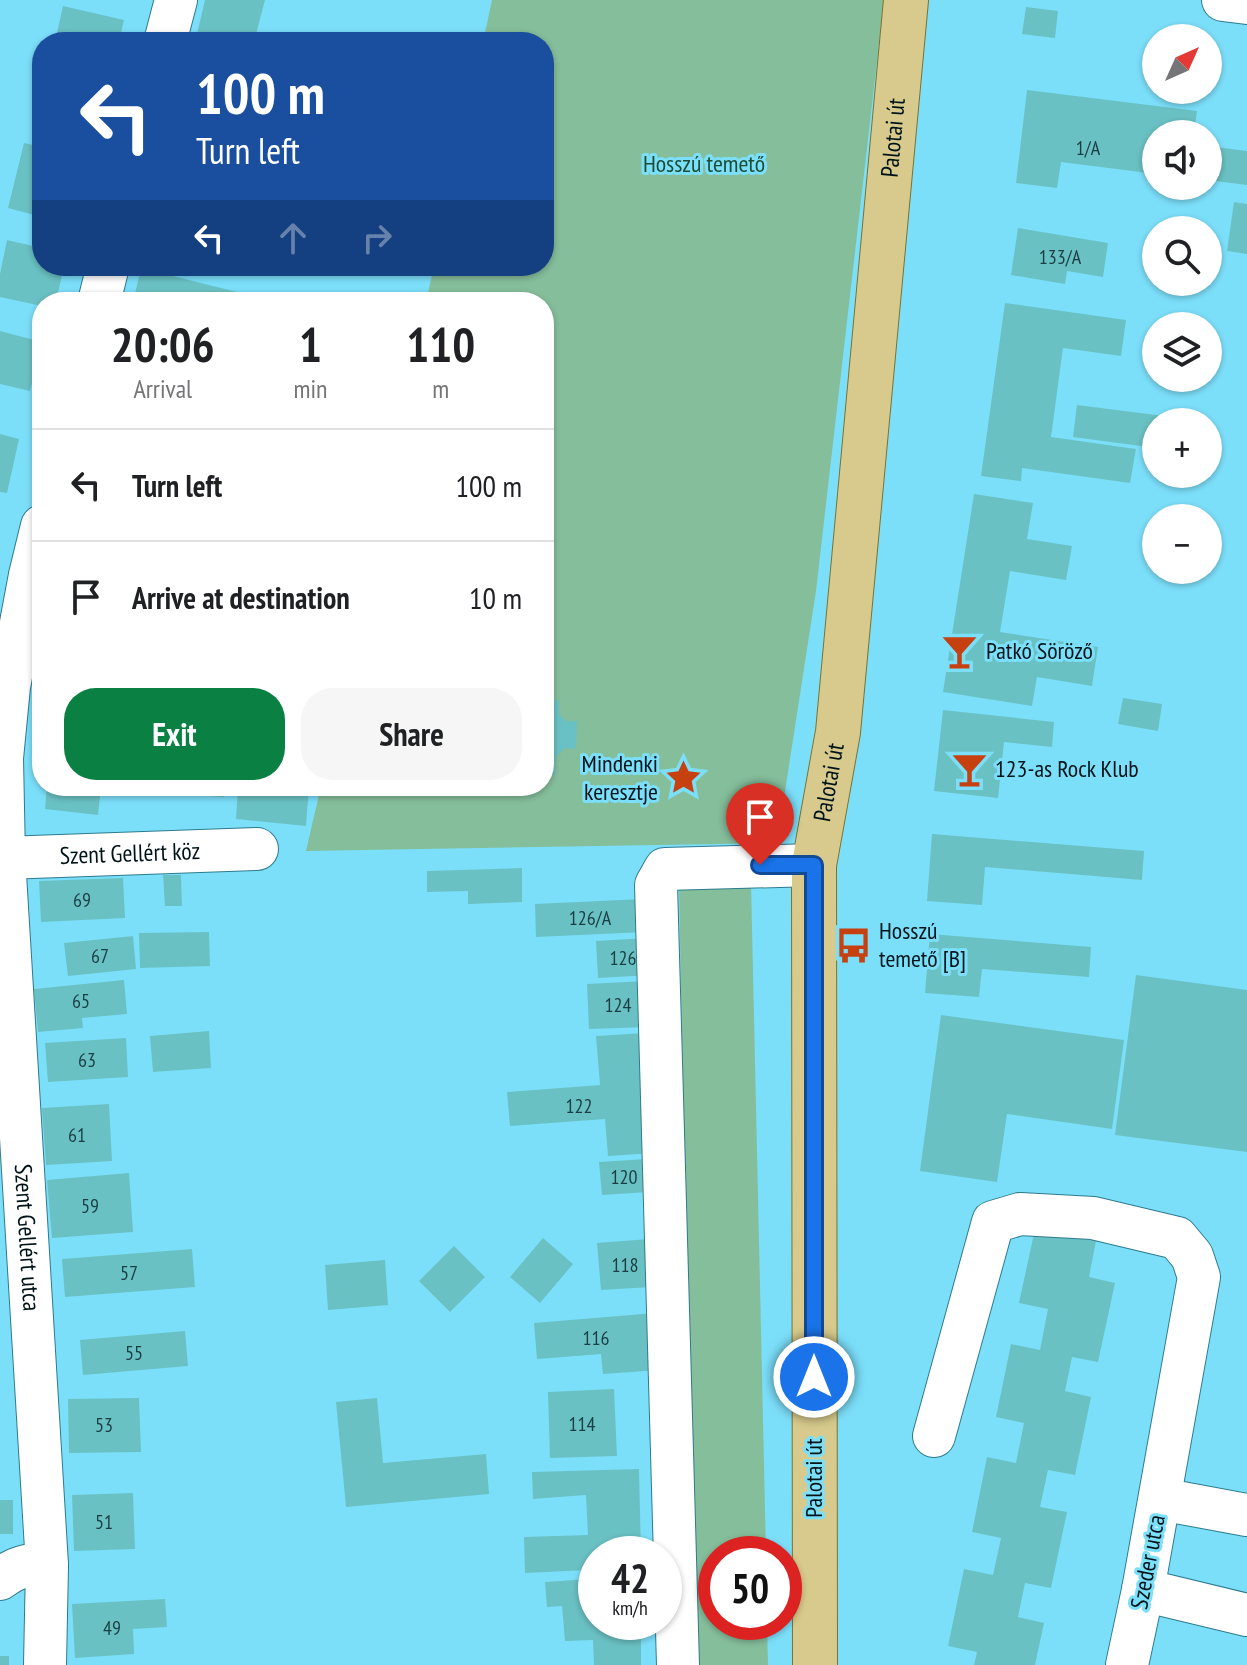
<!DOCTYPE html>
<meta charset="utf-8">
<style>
:root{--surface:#fff;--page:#f6f6f6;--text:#202124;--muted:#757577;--line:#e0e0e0;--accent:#0b8043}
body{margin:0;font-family:"PT Sans Narrow",sans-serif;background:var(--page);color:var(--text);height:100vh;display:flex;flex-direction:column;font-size:30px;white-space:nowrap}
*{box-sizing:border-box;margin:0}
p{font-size:26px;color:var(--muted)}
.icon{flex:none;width:44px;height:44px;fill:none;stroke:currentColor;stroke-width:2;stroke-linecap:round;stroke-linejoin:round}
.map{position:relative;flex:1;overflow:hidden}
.sheet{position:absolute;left:32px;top:292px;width:522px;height:504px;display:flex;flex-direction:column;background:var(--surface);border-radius:32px;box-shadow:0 2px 6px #0004}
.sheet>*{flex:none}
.guide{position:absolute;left:32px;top:32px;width:522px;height:244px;border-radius:32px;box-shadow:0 2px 6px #0004;background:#1a4fa0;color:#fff;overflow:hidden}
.needle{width:52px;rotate:45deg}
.controls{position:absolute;left:1142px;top:24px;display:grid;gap:16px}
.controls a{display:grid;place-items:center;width:80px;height:80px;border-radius:50%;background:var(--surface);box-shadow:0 2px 6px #0004;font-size:40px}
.speed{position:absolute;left:578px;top:1536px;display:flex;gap:16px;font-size:40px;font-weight:700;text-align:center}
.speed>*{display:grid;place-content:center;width:104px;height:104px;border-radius:50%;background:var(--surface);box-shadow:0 2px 6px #0004;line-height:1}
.speed small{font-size:20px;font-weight:400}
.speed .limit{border:12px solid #d22;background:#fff;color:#111}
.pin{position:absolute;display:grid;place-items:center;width:68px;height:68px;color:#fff;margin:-82px -34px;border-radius:50% 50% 50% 0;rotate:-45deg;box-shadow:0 0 8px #0007}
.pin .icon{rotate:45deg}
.me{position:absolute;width:88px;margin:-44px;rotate:0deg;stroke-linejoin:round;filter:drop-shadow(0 0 6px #0008)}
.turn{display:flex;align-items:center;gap:28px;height:168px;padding:0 32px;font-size:36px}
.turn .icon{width:104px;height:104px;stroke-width:2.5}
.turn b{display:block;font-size:56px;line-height:68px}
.lanes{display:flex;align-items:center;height:76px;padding:0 32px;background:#0003;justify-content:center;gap:40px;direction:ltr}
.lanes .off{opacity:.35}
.eta{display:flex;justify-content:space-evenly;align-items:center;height:136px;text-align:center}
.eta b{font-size:48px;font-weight:700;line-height:56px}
.cta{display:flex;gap:16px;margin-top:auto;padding:16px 32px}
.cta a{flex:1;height:92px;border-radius:32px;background:var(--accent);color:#fff;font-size:32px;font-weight:700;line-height:92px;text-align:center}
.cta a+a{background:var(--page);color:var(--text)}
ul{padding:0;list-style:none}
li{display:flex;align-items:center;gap:24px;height:112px;padding:0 32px;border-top:2px solid var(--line)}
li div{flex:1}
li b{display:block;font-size:30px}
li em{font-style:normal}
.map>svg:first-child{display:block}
.green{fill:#85be9b}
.building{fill:#6ac1c3}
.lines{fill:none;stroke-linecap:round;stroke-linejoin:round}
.minor-casing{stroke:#2d7b8e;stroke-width:44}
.major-casing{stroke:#7b7331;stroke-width:46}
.minor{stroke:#fff;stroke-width:42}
.major{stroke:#d7ca8c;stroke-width:44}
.route-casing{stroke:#114b97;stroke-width:20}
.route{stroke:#1a73e8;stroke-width:14}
.labels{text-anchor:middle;stroke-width:6;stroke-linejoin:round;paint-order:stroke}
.number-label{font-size:20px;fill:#1a3e43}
.street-label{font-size:24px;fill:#001318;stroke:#7cdffa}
.park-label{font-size:24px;fill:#1c4c32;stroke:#7cdffa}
.poi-label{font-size:24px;fill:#001318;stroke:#7cdffa;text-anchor:start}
</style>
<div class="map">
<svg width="1247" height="1665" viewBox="0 0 1247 1665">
<rect width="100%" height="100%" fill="#7cdffa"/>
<!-- green -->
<path class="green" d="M492,0H884L816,591L777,843L306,851L321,786H544V302H426L434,266H544V42H483Z
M751,883L766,1554H716V1622H767L768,1665H694L679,884Z"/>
<!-- building -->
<path class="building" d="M205,0H265L254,42H195Z
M63,6L124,20L119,42H55Z
M1026,7L1058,11L1055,38L1022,34Z
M1027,90L1197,111L1194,134H1156V174L1061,162L1057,188L1016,183Z
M24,143L42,147V217L8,208Z
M1208,146L1247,151V185L1208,180Z
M1234,202L1247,204V254L1227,251Z
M1018,228L1108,243L1103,277L1067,271L1065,284L1011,275Z
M7,240L42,248V266H64L56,302H42V306L0,297V274Z
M141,268L237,292L234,302H133Z
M1005,303L1126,320L1121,356L1063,348L1051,437L1136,449L1130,483L1022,468L1021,481L981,476Z
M0,331L42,342L30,391L0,384Z
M1077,405L1172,417L1171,422H1156V448L1073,437Z
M0,434L19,439L7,493L0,492Z
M974,494L1033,503L1027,539L1072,546L1066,580L1010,571L1000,632L1098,647L1092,686L1037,677L1032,706L943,692Z
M1123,698L1162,704L1158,731L1118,724Z
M544,699L559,700V714L566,721H577L576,749L565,748L556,757L555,775H544Z
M943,710L1054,722L1052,747L1004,742L998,798L934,791Z
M47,786H101L98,815L45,809Z
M177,786H225L224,797L176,794Z
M238,786H309L306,826L236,819Z
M932,834L1144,851L1142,880L985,867L982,905L927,901Z
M522,868V902L468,904V891L427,892V871Z
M163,875H181L182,906H165Z
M123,878L125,918L41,922L39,881Z
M643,899L645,932L536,937L535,904Z
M209,932L210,966L140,968L139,933Z
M930,934L1091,947L1089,977L982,969L979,997L925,993Z
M133,936L136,969L68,976L64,943Z
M648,938L651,975L598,978L596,941Z
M1136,975L1247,990V1152L1115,1135Z
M124,980L127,1014L82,1018L83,1028L38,1032L34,989Z
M646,981L648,1027L589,1029L587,984Z
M941,1015L1124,1040L1112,1129L1007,1114L997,1182L920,1171Z
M209,1031L211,1068L153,1072L150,1036Z
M645,1033L654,1153L608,1156L605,1119L510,1126L507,1092L600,1085L596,1036Z
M126,1038L128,1077L48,1082L45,1043Z
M109,1104L112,1161L46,1165L42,1108Z
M647,1159L649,1192L602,1195L599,1162Z
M129,1173L133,1232L52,1238L47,1180Z
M1035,1229L1096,1241L1089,1277L1115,1283L1098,1362L1072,1357L1065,1391L1091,1397L1075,1475L1048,1470L1040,1507L1067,1512L1051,1588L1025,1583L1018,1617L1044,1623L1035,1665H974L977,1652L948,1646L964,1569L993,1575L1001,1538L972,1532L987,1457L1016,1463L1024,1423L996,1417L1011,1344L1040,1350L1048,1309L1019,1303Z
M543,1238L573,1264L540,1303L510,1277Z
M649,1239L652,1287L601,1290L597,1243Z
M454,1246L485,1277L450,1312L419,1281Z
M192,1249L195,1287L65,1297L62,1259Z
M385,1260L388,1305L328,1310L325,1265Z
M655,1313L660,1370L603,1374L601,1354L537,1359L534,1323Z
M185,1331L188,1366L83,1375L80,1340Z
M614,1389L617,1456L550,1458L548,1392Z
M139,1398L141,1452L69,1453L68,1399Z
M377,1398L383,1463L486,1454L489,1494L346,1507L336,1402Z
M639,1469L641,1554H596V1622H641V1665H594L593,1640L565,1641L562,1606L547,1607L545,1582L588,1579V1570L525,1573L524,1537L588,1535L586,1495L533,1499L532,1472Z
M133,1493L135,1549L74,1551L72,1495Z
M0,1500H13V1534H0Z
M165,1599L167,1627L133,1629L134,1654L75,1658L72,1604Z
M0,1656H9V1665H0Z"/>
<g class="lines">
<defs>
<g id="minor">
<path d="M1223,0L1247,3"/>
<path d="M165,42L176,0"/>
<path d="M99,302L108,266"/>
<path id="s1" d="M42,526L30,575L9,687L2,758L4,858L47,1565L45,1665"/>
<path id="s2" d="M4,858L257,849"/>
<path d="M934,1436L993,1222L1020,1214L1093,1218L1177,1238L1192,1256L1199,1277L1143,1590L1127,1665"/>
<path d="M1160,1499L1247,1515"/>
<path d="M0,1579C16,1567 27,1564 47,1565"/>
<path d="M1143,1590L1247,1615"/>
<path d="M678,1665L656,885L665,869L814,865"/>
</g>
<g id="major">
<path id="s3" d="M815,1665L814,865L838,732L906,0"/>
</g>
</defs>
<!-- minor casing -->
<use href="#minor" class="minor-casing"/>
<!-- major casing -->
<use href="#major" class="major-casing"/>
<!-- minor -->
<use href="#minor" class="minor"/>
<!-- major -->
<use href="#major" class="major"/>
</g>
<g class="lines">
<defs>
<path id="route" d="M760,865H814V1377"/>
</defs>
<!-- route casing -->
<use href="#route" class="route-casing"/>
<!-- route -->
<use href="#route" class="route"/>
</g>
<!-- icons -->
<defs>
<symbol id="bar-bare" viewBox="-9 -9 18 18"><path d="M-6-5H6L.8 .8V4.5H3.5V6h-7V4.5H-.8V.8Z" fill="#c7400f" stroke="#7cdffa" stroke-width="2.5" paint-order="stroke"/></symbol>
<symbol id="sight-bare" viewBox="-9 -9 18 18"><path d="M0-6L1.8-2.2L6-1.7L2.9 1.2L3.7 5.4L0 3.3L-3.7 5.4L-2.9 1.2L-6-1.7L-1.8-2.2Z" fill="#c7400f" stroke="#7cdffa" stroke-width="2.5" paint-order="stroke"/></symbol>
<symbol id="bus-bare" viewBox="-9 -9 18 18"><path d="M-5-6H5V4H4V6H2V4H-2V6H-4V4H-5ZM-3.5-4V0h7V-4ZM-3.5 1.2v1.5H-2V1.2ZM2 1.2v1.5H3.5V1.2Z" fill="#c7400f" stroke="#7cdffa" stroke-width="2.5" paint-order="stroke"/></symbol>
</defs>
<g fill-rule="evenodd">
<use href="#bar-bare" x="934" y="626" width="51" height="51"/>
<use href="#bar-bare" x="944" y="744" width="51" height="51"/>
<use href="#sight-bare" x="658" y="752" width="51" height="51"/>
<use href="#bus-bare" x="828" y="920" width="51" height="51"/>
</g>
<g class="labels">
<!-- number labels -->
<g class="number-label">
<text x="1088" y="155">1/A</text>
<text x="1060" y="264">133/A</text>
<text x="82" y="907">69</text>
<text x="590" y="925">126/A</text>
<text x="100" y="963">67</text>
<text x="623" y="965">126</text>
<text x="81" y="1008">65</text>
<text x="618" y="1012">124</text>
<text x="87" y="1067">63</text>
<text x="579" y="1113">122</text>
<text x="77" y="1142">61</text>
<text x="624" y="1184">120</text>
<text x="90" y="1213">59</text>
<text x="625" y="1272">118</text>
<text x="129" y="1280">57</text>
<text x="596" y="1345">116</text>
<text x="134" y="1360">55</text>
<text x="582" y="1431">114</text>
<text x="104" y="1432">53</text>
<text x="104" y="1529">51</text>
<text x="112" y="1635">49</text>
</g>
<!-- street labels -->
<g class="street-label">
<text dy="8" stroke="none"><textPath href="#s3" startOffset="1532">Palotai út</textPath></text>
<text dy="8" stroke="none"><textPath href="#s3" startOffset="884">Palotai út</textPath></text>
<text dy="8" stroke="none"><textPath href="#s2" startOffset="126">Szent Gellért köz</textPath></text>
<text dy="8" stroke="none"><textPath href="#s1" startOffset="716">Szent Gellért utca</textPath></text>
<text transform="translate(814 1478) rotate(-90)" y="8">Palotai út</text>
<text transform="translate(1148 1562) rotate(-79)" y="8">Szeder utca</text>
</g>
<!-- park labels -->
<g class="park-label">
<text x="704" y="172">Hosszú temető</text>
</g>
<!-- poi labels -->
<g class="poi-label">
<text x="986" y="659">Patkó Söröző</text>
<text x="658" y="772" text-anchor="end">Mindenki<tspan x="658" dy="28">keresztje</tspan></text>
<text x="995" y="777">123-as Rock Klub</text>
<text x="879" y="939">Hosszú<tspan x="879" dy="28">temető [B]</tspan></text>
</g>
</g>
</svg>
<div class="controls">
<a><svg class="needle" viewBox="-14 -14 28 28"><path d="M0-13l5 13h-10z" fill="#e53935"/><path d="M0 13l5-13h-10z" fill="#757577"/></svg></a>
<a><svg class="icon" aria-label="sound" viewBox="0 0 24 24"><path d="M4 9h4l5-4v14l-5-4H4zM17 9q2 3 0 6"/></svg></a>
<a><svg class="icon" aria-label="search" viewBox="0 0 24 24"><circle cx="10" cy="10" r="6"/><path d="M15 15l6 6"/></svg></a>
<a><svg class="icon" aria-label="layers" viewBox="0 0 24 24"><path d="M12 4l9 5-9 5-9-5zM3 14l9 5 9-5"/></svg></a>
<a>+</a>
<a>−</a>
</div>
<div class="speed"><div>42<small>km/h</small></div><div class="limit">50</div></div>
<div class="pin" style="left:760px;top:865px;background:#d93025"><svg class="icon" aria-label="arrive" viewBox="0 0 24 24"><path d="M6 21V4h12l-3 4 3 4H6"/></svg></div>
<svg class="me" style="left:814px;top:1377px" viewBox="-20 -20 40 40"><circle r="17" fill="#1a73e8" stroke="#fff" stroke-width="3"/><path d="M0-11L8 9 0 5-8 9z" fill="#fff"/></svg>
<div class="guide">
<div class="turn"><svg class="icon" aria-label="left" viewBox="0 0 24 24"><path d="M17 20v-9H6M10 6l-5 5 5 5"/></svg><div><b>100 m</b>Turn left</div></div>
<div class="lanes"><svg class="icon" aria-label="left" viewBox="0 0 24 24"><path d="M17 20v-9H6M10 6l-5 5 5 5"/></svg><svg class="icon off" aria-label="ahead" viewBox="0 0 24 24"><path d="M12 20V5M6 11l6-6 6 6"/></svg><svg class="icon off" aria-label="right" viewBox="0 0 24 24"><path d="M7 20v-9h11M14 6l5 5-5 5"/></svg></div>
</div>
<section class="sheet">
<div class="eta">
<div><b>20:06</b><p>Arrival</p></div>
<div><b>1</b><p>min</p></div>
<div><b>110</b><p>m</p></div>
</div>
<ul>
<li><svg class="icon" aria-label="left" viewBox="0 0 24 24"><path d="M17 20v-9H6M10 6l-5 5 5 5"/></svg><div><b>Turn left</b></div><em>100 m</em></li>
<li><svg class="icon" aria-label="arrive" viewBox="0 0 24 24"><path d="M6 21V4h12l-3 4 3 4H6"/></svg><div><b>Arrive at destination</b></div><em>10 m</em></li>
</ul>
<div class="cta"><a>Exit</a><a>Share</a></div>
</section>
</div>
